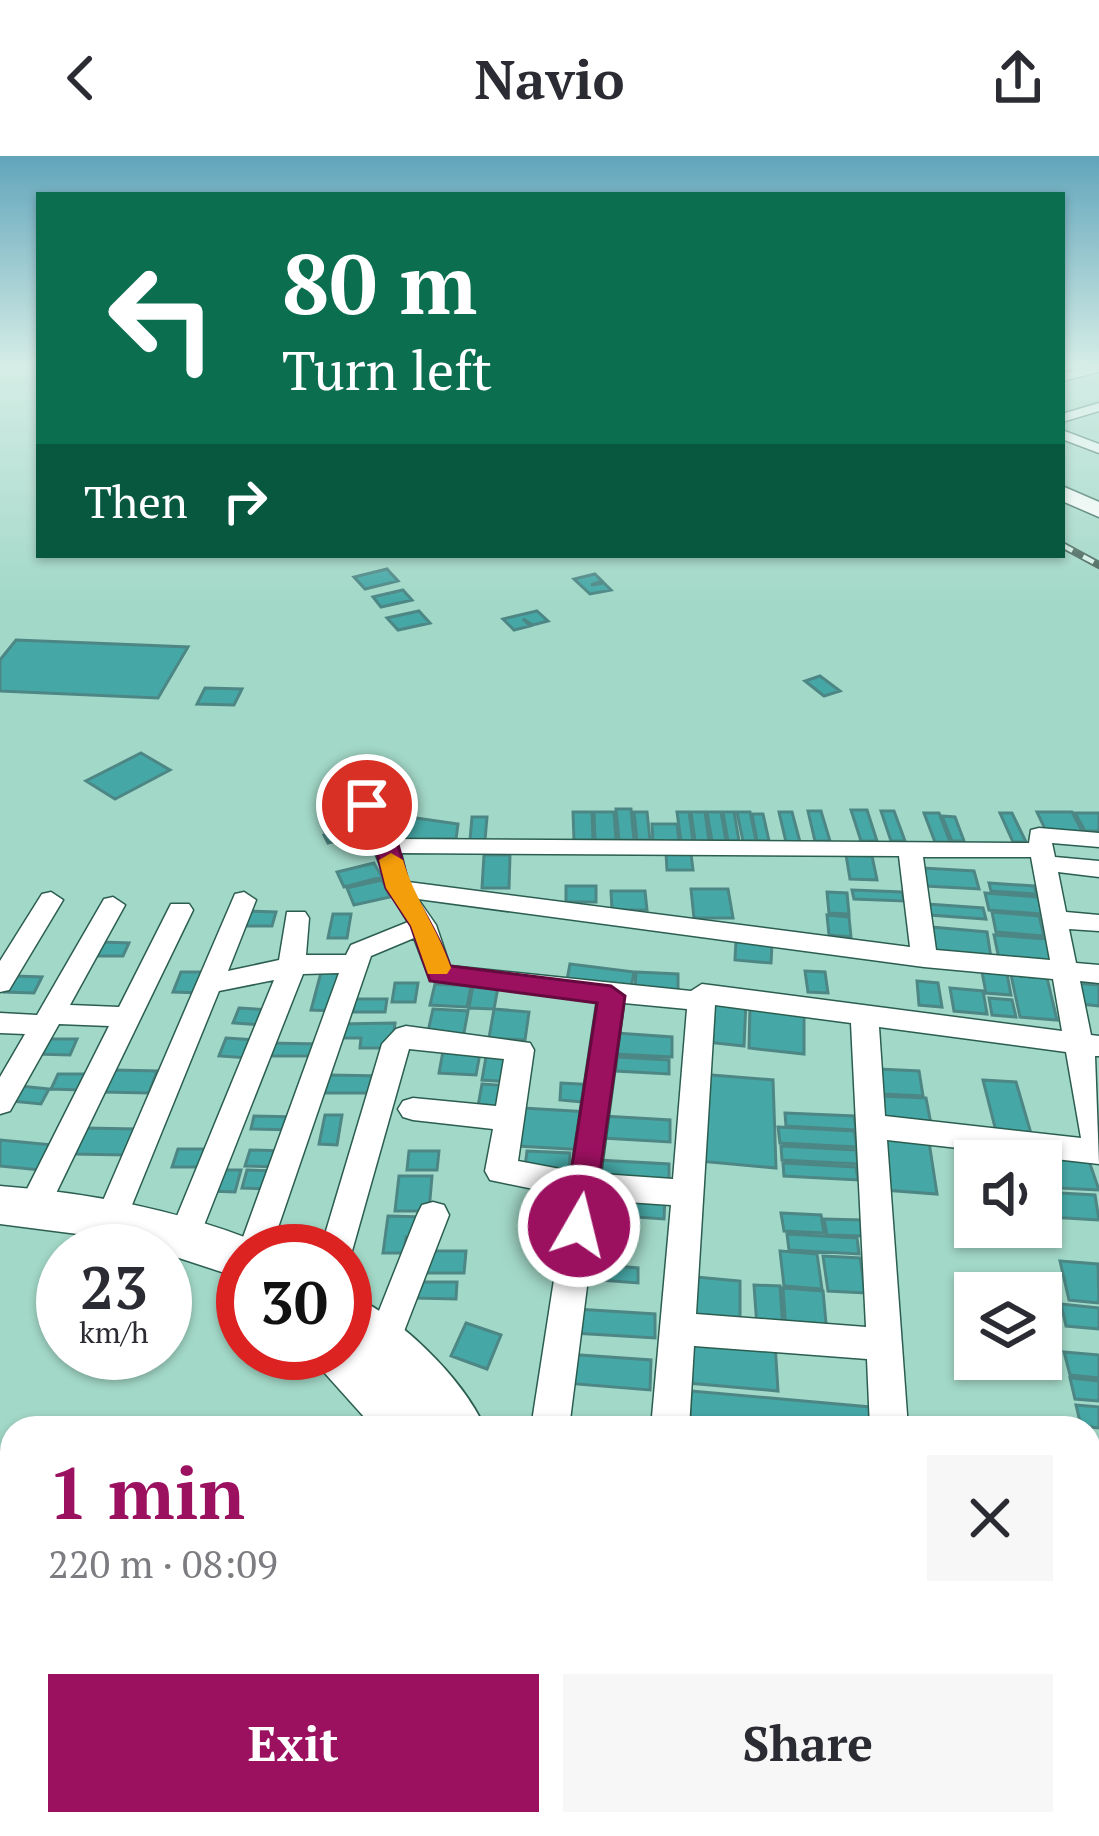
<!DOCTYPE html>
<meta charset="utf-8">
<style>
:root{--surface:#fff;--page:#f7f7f7;--text:#2b2b33;--muted:#7c7c81;--accent:#9c1060}
body{margin:0;font-family:"PT Serif",serif;background:var(--page);color:var(--text);height:100vh;display:flex;flex-direction:column;font-size:45px;white-space:nowrap}
*{box-sizing:border-box;margin:0}
p{font-size:39px;color:var(--muted)}
.icon{flex:none;width:66px;height:66px;fill:none;stroke:currentColor;stroke-width:2;stroke-linecap:round;stroke-linejoin:round}
.map{position:relative;flex:1;overflow:hidden}
.side{position:absolute;left:0px;top:1260px;width:1101px;height:420px;display:flex;flex-direction:column;background:var(--surface);border-radius:36px 36px 0 0;box-shadow:0 3px 9px #0004}
.side>*{flex:none}
.hud{position:absolute;left:36px;top:36px;width:1029px;height:366px;border-radius:0px;box-shadow:0 3px 9px #0004;background:#0b6e4f;color:#fff;overflow:hidden}
.fabs{position:absolute;left:954px;top:984px;display:grid;gap:24px}
.fabs a{display:grid;place-items:center;width:108px;height:108px;border-radius:0px;background:var(--surface);box-shadow:0 3px 9px #0004;font-size:60px}
.speed{position:absolute;left:36px;top:1068px;display:flex;gap:24px;font-size:60px;font-weight:700;text-align:center}
.speed>*{display:grid;place-content:center;width:156px;height:156px;border-radius:50%;background:var(--surface);box-shadow:0 3px 9px #0004;line-height:1}
.speed small{font-size:30px;font-weight:400}
.speed .limit{border:18px solid #d22;background:#fff;color:#111}
.pin{position:absolute;display:grid;place-items:center;width:102px;height:102px;color:#fff;margin:-51px;border:6px solid #fff;border-radius:50%;box-shadow:0 3px 12px #0007}
.me{position:absolute;width:132px;margin:-66px;rotate:8deg;stroke-linejoin:round;filter:drop-shadow(0 0 9px #0008)}
.turn{display:flex;align-items:center;gap:42px;height:252px;padding:0 48px;font-size:54px}
.turn .icon{width:156px;height:156px;stroke-width:2.5}
.turn b{display:block;font-size:84px;line-height:102px}
.then{display:flex;align-items:center;height:114px;padding:0 48px;background:#0003;gap:24px;font-size:45px}
.round{display:grid;place-items:center;flex:none;width:126px;height:126px;border-radius:0px;background:var(--page)}
.headline{display:flex;align-items:center;justify-content:space-between;height:204px;padding:0 48px}
h1{font-size:72px;font-weight:700;line-height:90px;color:var(--accent)}
.cta{display:flex;gap:24px;margin-top:auto;padding:24px 48px}
.cta a{flex:1;height:138px;border-radius:0px;background:var(--accent);color:#fff;font-size:48px;font-weight:700;line-height:138px;text-align:center}
.cta a+a{background:var(--page);color:var(--text)}
header{display:flex;justify-content:space-between;align-items:center;height:156px;padding:0 48px;background:var(--surface);font-size:54px;font-weight:700}
.map>svg:first-child{display:block}
.building{fill:#46a8a6;stroke:#4d8785;stroke-width:3}
.lines{fill:none;stroke-linecap:round;stroke-linejoin:round}
.street-casing{stroke:#2b5e50;stroke-width:3}
.secondary-casing{stroke:#2b5e50;stroke-width:3}
.street{fill:#fff;fill-rule:evenodd}
.secondary{fill:#fff;fill-rule:evenodd}
.rail-casing{stroke:#436057;stroke-width:8}
.rail{stroke:#d8f2e9;stroke-width:4.5;stroke-dasharray:12;stroke-linecap:butt}
.route{fill:#9c1060;stroke:#650a3e;stroke-width:3}
.slow{fill:#f59e0b}
</style>
<header><svg class="icon" aria-label="back" viewBox="0 0 24 24"><path d="M15 5l-7 7 7 7"/></svg>Navio<svg class="icon" aria-label="share" viewBox="0 0 24 24"><path d="M12 15V3M7 8l5-5 5 5M5 13v7h14v-7"/></svg></header>
<div class="map">
<svg width="1099" height="1680" viewBox="0 0 1099 1680">
<rect width="100%" height="100%" fill="#a2d8c7"/>
<!-- building -->
<path class="building" d="M387,413L398,425L365,433L354,421Z
M595,418L602,425L591,429L604,427L611,434L590,438L574,423Z
M403,434L412,444L381,451L373,441Z
M419,455L430,467L398,474L387,462Z
M537,455L548,465L533,469L523,463L530,470L514,474L503,463Z
M16,484L188,491L158,542L0,535V504Z
M820,520L840,535L824,540L805,525Z
M205,532L242,533L234,549L197,548Z
M141,597L170,614L115,643L86,625Z
M616,653H631L634,684H619Z
M851,654H867L877,685H861Z
M808,655H821L830,685H815Z
M881,655H894L905,685H891Z
M573,656H592L593,684H574Z
M594,656H614L616,684H595Z
M634,656H647L650,684H637Z
M677,656H689L693,685H681Z
M691,656H705L709,685H695Z
M707,656H721L726,685H712Z
M723,656H734L739,685H728Z
M737,656H750L756,685H743Z
M779,656H792L800,686H786Z
M1037,656H1072L1083,677H1047Z
M357,657L362,669L325,677L320,665Z
M924,657H939L950,686H935Z
M1000,657H1012L1026,686H1013Z
M1075,657H1099V675H1085Z
M752,658H763L769,685H757Z
M395,659L458,668L456,683H402Z
M942,660L955,661L964,685H952Z
M472,661H487L485,684H470Z
M652,668H677L679,685H653Z
M372,669L375,676L328,687L324,679Z
M666,697L691,698L693,714H667Z
M484,699H510L509,732H482Z
M846,699L872,700L877,724L850,723Z
M374,707L382,721L344,731L337,716Z
M922,712L974,715L979,733L926,730Z
M382,724L390,741L354,749L347,732Z
M989,727L1034,730L1037,738L991,735Z
M566,730H596V746H566Z
M691,733H728L733,762H694Z
M852,734L902,736L904,745L854,743Z
M611,735H645L647,754H612Z
M827,736L847,737L849,758L829,757Z
M985,737L1038,741L1042,758L989,754Z
M927,748L983,752L986,763L929,759Z
M247,755L276,756L272,770H243Z
M992,756L1039,760L1044,780L996,776Z
M333,758H351L347,782H328Z
M827,759L849,761L851,781L829,779Z
M931,771L987,776L991,802L934,796Z
M994,779L1047,783L1053,808L999,803Z
M736,784L772,788L771,807L735,804Z
M100,786L129,787L123,800H94Z
M570,808L634,816L631,832L567,824Z
M323,809L348,810L336,855L311,854Z
M805,815L825,816L828,837L808,836Z
M181,816H209L202,837L173,836Z
M636,816L678,818V837L635,835Z
M982,816L1007,818L1011,839L986,837Z
M1011,819L1047,822L1057,864L1020,861Z
M14,820L42,821L34,837L5,836Z
M917,825L938,827L942,851L919,849Z
M395,827H418L415,846H392Z
M1075,827L1099,829V850L1081,848Z
M435,828L471,830L467,851L430,849Z
M473,829L498,831L494,853L469,852Z
M950,832L983,835L987,858L954,855Z
M709,842L746,845L744,890L706,886Z
M989,842L1012,844L1016,861L992,859Z
M355,843H387L385,856H353Z
M750,851L804,856V898L749,892Z
M239,852L271,854L266,869L233,867Z
M433,853L468,855L463,882L427,880Z
M494,853L529,856L525,884L489,882Z
M395,867L392,892H360L361,882H336L338,868Z
M616,877L672,881V901L615,898Z
M226,882L256,884L249,902L219,900Z
M44,883H77L70,899L37,898Z
M267,887L319,888L316,900H264Z
M444,890L481,892L476,919L439,917Z
M487,895L518,897L514,926L482,924Z
M617,901L669,904V918L616,915Z
M878,913L919,915L923,940L883,938Z
M113,914L157,915L149,937L104,936Z
M58,918H88L82,934L51,933Z
M699,918L773,924L776,1012L698,1005Z
M328,919L383,920L381,937H325Z
M983,924L1016,926L1032,981L997,979Z
M561,927L595,929L594,947L560,944Z
M482,928L511,930L507,958L477,956Z
M20,930L49,933L41,948L11,945Z
M880,940L926,942L931,968L884,966Z
M523,952L588,956L586,994L518,990Z
M785,957L854,960L856,974L786,970Z
M325,959H342L337,989L319,988Z
M254,960L297,961L294,974L251,973Z
M603,960L670,964V986L603,982Z
M778,971L854,975L857,991L780,987Z
M85,972L135,973L126,999L74,998Z
M878,982L929,986L937,1038L884,1034Z
M0,984L53,989L40,1014L0,1010Z
M781,990L856,994L858,1008L782,1004Z
M976,991L1022,994L1025,1005H979Z
M178,993H206L200,1011H172Z
M250,994L283,995L279,1011L245,1010Z
M409,995H439L437,1014H407Z
M527,995L570,997L569,1014L525,1011Z
M1029,1001L1089,1005L1099,1034L1041,1031V1005Z
M597,1004L669,1008V1027L596,1022Z
M783,1007L856,1011L858,1024L784,1020Z
M217,1014H241L235,1036L210,1035Z
M247,1014L276,1015L272,1033L242,1032Z
M399,1020H432L429,1055H395Z
M531,1029L572,1032L569,1073L527,1071Z
M594,1036L665,1041L664,1063L593,1058Z
M1042,1036L1095,1039L1099,1064L1050,1061Z
M781,1057L821,1059L824,1077L784,1075Z
M388,1060L423,1061L421,1081H406L404,1097H383Z
M824,1063L862,1064L865,1080L827,1079Z
M787,1078L857,1082L859,1098L789,1094Z
M426,1095H466L464,1117H424Z
M780,1095L817,1098L822,1133L784,1130Z
M823,1100L860,1102L865,1137L828,1135Z
M1060,1105L1098,1108L1099,1147L1069,1144Z
M589,1108L638,1112V1127L588,1123Z
M696,1121L740,1125V1169L695,1164Z
M417,1126H457L456,1143L416,1142Z
M754,1129L780,1130L783,1173L757,1171Z
M783,1132L823,1135L827,1178L786,1176Z
M1061,1148L1099,1152V1173L1066,1170Z
M576,1153L655,1158V1182L574,1177Z
M466,1167L501,1179L487,1213L451,1200Z
M687,1180L775,1187L778,1235L688,1227Z
M1064,1196L1099,1199V1222L1070,1219Z
M566,1198L651,1204L650,1234L564,1227Z
M1070,1222L1099,1225V1245L1075,1243Z
M691,1235L870,1251L872,1272L690,1270Z
M1076,1249L1099,1251V1272L1081,1270Z
M1089,1508L1099,1523V1548L1089,1550Z
M1099,1553V1590L1089,1592V1555Z
M1099,1594V1626L1089,1628V1596Z
M888,1668H1005L997,1680H899Z
M1037,1668H1057L1069,1680H1029Z"/>
<g class="lines">
<defs>
<path id="street" d="M1092,210H1099V216L1062,225V217Z
M1099,247V255L1062,266V258Z
M1062,274L1099,288V297L1062,283Z
M367,642L375,644L395,683L1029,687L1031,674L1039,672L1099,677V691L1052,687L1055,701L1099,705V721L1058,716L1066,756L1099,759V775L1069,773L1076,807L1099,809V827L1080,825L1091,879L1099,880V900H1095L1099,1008L887,984L908,1272H870L867,1203L694,1190L689,1272H651L671,1049L598,1044L569,1272H531L567,1040L490,1024L485,1015L493,973L413,964L403,961L398,953L403,945L413,942L496,950L504,903L409,893L352,1095L345,1106V1095H320L382,888L396,873L406,870L530,887L534,894L518,1005L571,1015L597,844L430,824L414,782L371,800L270,1095H243V1105L238,1095L339,817L303,818L197,1087L186,1091L175,1087L170,1077L274,824L219,835L123,1071L112,1075L101,1071L96,1061L235,738L244,736L256,744L228,815L279,804L287,756H305L309,762L306,799H346L351,789L408,766C383,728 375,690 356,649ZM401,697L899,700L910,791L408,726ZM923,701H1031L1050,804L936,794ZM418,743L924,811L1053,823L1062,875L702,828L691,835L450,810L436,769ZM624,847L687,853L673,1023L601,1018ZM715,849L851,867L866,1171L696,1158ZM879,871L1066,896L1081,982L885,960Z
M51,736L63,744L9,834L0,836V805L42,738Z
M113,741L125,749L70,849L119,851L171,748H189L193,754L45,1060L34,1064L23,1060L18,1051L109,870L59,868L10,955L0,958V921L25,878L0,877V857L37,859L104,743Z
M433,1046L444,1049L449,1059L396,1196L384,1201L372,1196L367,1185L417,1059L422,1049Z
M1089,1332L1099,1333V1371L1089,1370Z
M1089,1436L1099,1440V1502L1089,1498Z"/>
<path id="secondary" d="M1062,330L1099,346V361L1062,345Z
M0,1030C91,1037 175,1053 260,1087L264,1095H243V1123L124,1084L0,1068Z
M345,1137C396,1156 463,1222 485,1272H374L322,1214L315,1197H345Z
M685,1668H815L820,1680H690Z"/>
</defs>
<!-- street casing -->
<use href="#street" class="street-casing"/>
<!-- secondary casing -->
<use href="#secondary" class="secondary-casing"/>
<!-- street -->
<use href="#street" class="street"/>
<!-- secondary -->
<use href="#secondary" class="secondary"/>
<defs>
<path id="rail" d="M1062,389L1099,409"/>
</defs>
<!-- rail casing -->
<use href="#rail" class="rail-casing"/>
<!-- rail -->
<use href="#rail" class="rail"/>
</g>
<!-- sky -->
<linearGradient id="sky" x2="0" y2="1"><stop stop-color="#61a5bb"/><stop offset="0.47" stop-color="#d5ede6"/><stop offset="1" stop-color="#d5ede6" stop-opacity="0"/></linearGradient>
<rect width="1099" height="445" fill="url(#sky)"/>
<!-- route -->
<path class="route" d="M367,642C398,653 399,708 412,734C426,761 440,781 450,810L611,830L625,840L591,1080H568L563,1070L597,847L430,825L411,770L386,732L375,690L356,649Z"/>
<!-- slow -->
<path class="slow" d="M391,697L403,704C414,742 438,773 451,812L447,818H428L411,770L386,732L379,704Z"/>
</svg>
<div class="fabs">
<a><svg class="icon" aria-label="sound" viewBox="0 0 24 24"><path d="M4 9h4l5-4v14l-5-4H4zM17 9q2 3 0 6"/></svg></a>
<a><svg class="icon" aria-label="layers" viewBox="0 0 24 24"><path d="M12 4l9 5-9 5-9-5zM3 14l9 5 9-5"/></svg></a>
</div>
<div class="speed"><div>23<small>km/h</small></div><div class="limit">30</div></div>
<div class="pin" style="left:367px;top:649px;background:#d93025"><svg class="icon" aria-label="arrive" viewBox="0 0 24 24"><path d="M6 21V4h12l-3 4 3 4H6"/></svg></div>
<svg class="me" style="left:579px;top:1070px" viewBox="-20 -20 40 40"><circle r="17" fill="#9c1060" stroke="#fff" stroke-width="3"/><path d="M0-11L8 9 0 5-8 9z" fill="#fff"/></svg>
<div class="hud">
<div class="turn"><svg class="icon" aria-label="left" viewBox="0 0 24 24"><path d="M17 20v-9H6M10 6l-5 5 5 5"/></svg><div><b>80 m</b>Turn left</div></div>
<div class="then">Then<svg class="icon" aria-label="right" viewBox="0 0 24 24"><path d="M7 20v-9h11M14 6l5 5-5 5"/></svg></div>
</div>
<section class="side">
<div class="headline"><div><h1>1 min</h1><p>220 m · 08:09</p></div><a class="round"><svg class="icon" aria-label="close" viewBox="0 0 24 24"><path d="M6 6l12 12M18 6L6 18"/></svg></a></div>
<div class="cta"><a>Exit</a><a>Share</a></div>
</section>
</div>
